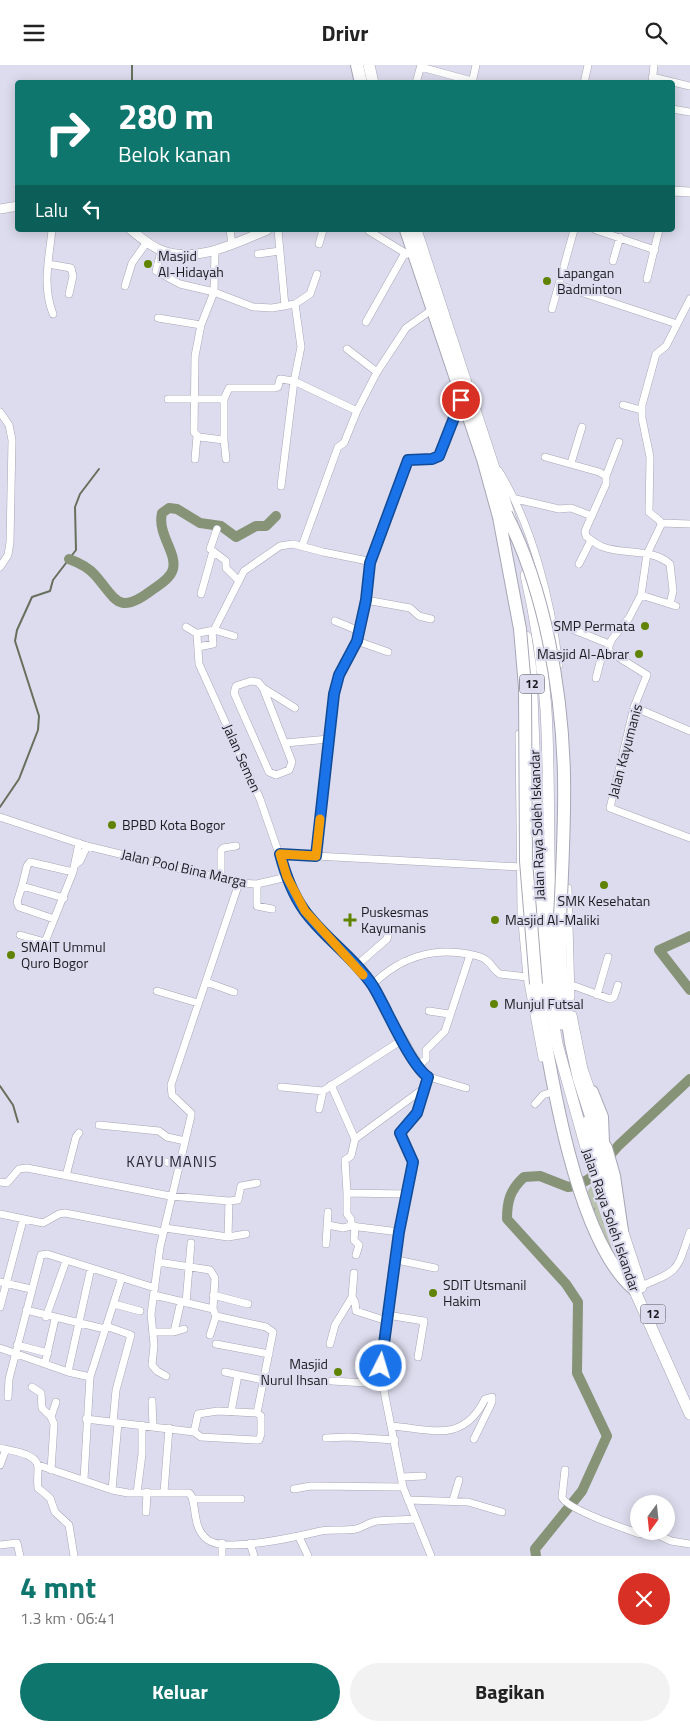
<!DOCTYPE html>
<html lang="id">
<meta charset="utf-8">
<style>
:root{--surface:#fff;--page:#f2f2f2;--text:#222;--muted:#767676;--accent:#0f766e}
body{margin:0;font-family:"Titillium Web",sans-serif;background:var(--page);color:var(--text);height:100vh;display:flex;flex-direction:column;font-size:19px;white-space:nowrap}
*{box-sizing:border-box;margin:0}
p{font-size:16px;color:var(--muted)}
.icon{flex:none;width:28px;height:28px;fill:none;stroke:currentColor;stroke-width:2;stroke-linecap:round;stroke-linejoin:round}
.map{position:relative;height:1491px;overflow:hidden}
.sheet{display:flex;flex-direction:column;background:var(--surface);flex:1}
.sheet>*{flex:none}
.hud{position:absolute;left:15px;top:15px;width:660px;height:152px;border-radius:5px;box-shadow:0 2px 12px #0003;background:#0f766e;color:#fff;overflow:hidden}
.needle{width:32px;rotate:195deg}
.fabs{position:absolute;left:630px;top:1430px;display:grid;gap:10px}
.fabs a{display:grid;place-items:center;width:45px;height:45px;border-radius:50%;background:var(--surface);box-shadow:0 2px 12px #0003;font-size:25px}
.pin{position:absolute;display:grid;place-items:center;width:42px;height:42px;color:#fff;margin:-21px;border:2px solid #fff;border-radius:50%;box-shadow:0 1px 5px #0007}
.me{position:absolute;width:55px;margin:-28px;rotate:5deg;stroke-linejoin:round;filter:drop-shadow(0 0 4px #0008)}
.turn{display:flex;align-items:center;gap:18px;height:105px;padding:0 20px;font-size:22px}
.turn .icon{width:65px;height:65px;stroke-width:2.5}
.turn b{display:block;font-size:35px;line-height:42px}
.then{display:flex;align-items:center;height:48px;padding:0 20px;background:#0003;gap:10px;font-size:19px}
.round{display:grid;place-items:center;flex:none;width:52px;height:52px;border-radius:26px;background:var(--page)}
.headline{display:flex;align-items:center;justify-content:space-between;height:85px;padding:0 20px}
h1{font-size:30px;font-weight:700;line-height:38px;color:var(--accent)}
.button{display:flex;gap:10px;margin-top:auto;padding:10px 20px}
.button a{flex:1;height:58px;border-radius:30px;background:var(--accent);color:#fff;font-size:20px;font-weight:700;line-height:58px;text-align:center}
.button a+a{background:var(--page);color:var(--text)}
header{display:flex;justify-content:space-between;align-items:center;height:65px;padding:0 20px;background:var(--surface);font-size:22px;font-weight:700}
.map>svg:first-child{display:block}
.grass{fill:url(#grass-tufts)}
.lines{fill:none;stroke-linecap:round;stroke-linejoin:round}
.stream{stroke:#676f5d;stroke-width:2}
.river{stroke:#879377;stroke-width:10}
.minor-casing{stroke:#a6a6b6;stroke-width:8}
.tertiary-casing{stroke:#a6a6b6;stroke-width:10}
.trunk-casing{stroke:#a6a6b6;stroke-width:12}
.motorway-casing{stroke:#a6a6b6;stroke-width:14}
.minor{stroke:#fff;stroke-width:7}
.tertiary{stroke:#fff;stroke-width:9}
.trunk{stroke:#fff;stroke-width:11}
.motorway{stroke:#fff;stroke-width:12}
.motorway-bridge-casing{stroke:#a6a6b6;stroke-width:14;stroke-linecap:butt}
.motorway-bridge{stroke:#fff;stroke-width:12}
.route-casing{stroke:#114b97;stroke-width:12}
.route{stroke:#1a73e8;stroke-width:9}
.slow{stroke:#f59e0b;stroke-width:9}
.poi-dot{fill:#608401;stroke:#dddcee;stroke-width:2}
.labels{text-anchor:middle;stroke-width:4.5;stroke-linejoin:round;paint-order:stroke}
.shield{fill:#dddcee;stroke:#55555e;stroke-width:1}
.shield-label{font-size:12px;font-weight:bold;fill:#1b1b21}
.poi-label{font-size:14px;fill:#1b1b21;stroke:#dddcee;text-anchor:start}
.street-label{font-size:14px;fill:#1b1b21;stroke:#dddcee}
.neighbourhood-label{font-size:15px;letter-spacing:1px;fill:#2a2936;stroke:#dddcee}
</style>
<header><svg class="icon" aria-label="menu" viewBox="0 0 24 24"><path d="M4 6h16M4 12h16M4 18h16"/></svg>Drivr<svg class="icon" aria-label="search" viewBox="0 0 24 24"><circle cx="10" cy="10" r="6"/><path d="M15 15l6 6"/></svg></header>
<div class="map">
<svg width="690" height="1491" viewBox="0 0 690 1491">
<defs>
<pattern id="grass-tufts" width="24" height="20" patternUnits="userSpaceOnUse" patternTransform="scale(1.25)"><rect width="24" height="20" fill="#bac2b0"/><path d="M3 7l-1-3M5 7V3M7 7l1-3M15 17l-1-3M17 17v-4M19 17l1-3" fill="none" stroke="#9fa697"/></pattern>
</defs>
<rect width="100%" height="100%" fill="#dddcee"/>
<!-- grass -->
<path class="grass" d="M591,1121L613,1187L601,1168L587,1127Z"/>
<g class="lines">
<!-- stream -->
<path class="stream" d="M132,0V18
M0,742L19,714L38,665L39,651L15,576L17,565L32,532L50,526L53,515L76,485L75,442L80,429L99,404
M0,1021L13,1040L18,1057"/>
<!-- river -->
<path class="river" d="M69,494C77,497 89,503 95,510C116,534 118,551 152,525C159,520 171,513 173,504C177,487 157,469 162,448L169,443L177,444L200,458L221,461L236,472L256,461H266L276,451
M690,871L659,885L690,925
M536,1491L535,1484L582,1426L607,1371L577,1308L578,1237L566,1219L507,1154C507,1136 510,1125 524,1112L540,1111L568,1122L576,1121L589,1114L619,1080L690,1014"/>
<defs>
<path id="minor" d="M421,2L472,16
M652,12L690,21
M416,18L421,0
M472,18L476,0
M584,18L588,0
M652,18L654,0
M672,44L690,47
M52,165C49,194 42,221 53,249
M230,165L232,179
M278,165L285,241
M596,165L655,185
M369,166L407,189
M319,179L323,165
M215,185L214,227L201,260L195,291L194,367L199,372L224,375L226,394
M161,186L156,206L180,219L214,227L253,242L272,243L295,239
M258,189L280,186
M613,196L620,172
M48,199L71,203L73,211L69,229
M647,214L659,165
M559,220L677,259
M125,221L132,198L147,177
M690,234L666,281L656,289L642,340V353L650,392L649,447L660,456L661,460L647,489L641,530L629,553L612,574L608,583L610,587L647,610L634,642L610,743L690,773
M552,244L574,165
M158,253L201,260
M366,257L405,188
M347,284L377,307
M168,334H224
M623,340L641,345
M0,347L9,360L12,375L10,477L8,490L0,502
M224,375V334L229,323H275L278,322L280,314L294,316L357,346L377,307L406,263L430,246
M545,392L599,407L606,411V419L585,466L586,471C591,475 597,480 603,482C624,490 652,483 670,499L673,526L670,539
M195,394L197,371
M571,398L582,362
M499,406C533,462 551,536 559,600
M606,411L619,377
M281,421L294,316L301,282L295,239L310,229L317,209
M516,434L559,444L571,443L592,451
M661,458L690,459
M217,464L210,484L226,496V503L239,516
M302,481L338,382L344,378L357,346
M579,499L591,475
M201,529L213,486
M641,530L676,541
M366,535L410,543L419,551L431,554
M335,556L359,566
M552,556L609,579
M186,562L198,569
M214,565L234,571
M357,576L388,587
M198,582L213,579L212,566
M596,613L602,590L608,583
M251,616L258,617L263,623L292,697L289,705L276,710L269,707L234,628L236,621Z
M263,623L295,643
M634,642L690,666
M526,670L519,669L521,846L527,912L542,993
M285,678L329,674
M0,752L87,781L239,818L257,819L287,812L260,734L199,599L197,570L199,568L214,565L244,506L280,481L293,479L323,487L363,495L370,498
M279,789L521,802
M315,791L335,622L339,610L357,576L366,535L370,498L408,395H432L439,391L461,335
M75,800L80,796L87,781
M287,812L305,846L372,920L423,1007L429,1012L466,1023
M221,814V786L223,783L236,781
M257,819V841L272,844
M22,821L27,801L30,797L73,807
M568,823L571,932
M54,854L19,842L17,837L22,821L64,833
M20,870L45,877L73,807L79,778
M356,901L387,874L388,870
M206,917L234,927
M569,919L610,934L614,932L618,920
M372,920C398,894 431,882 468,889C474,890 481,891 486,895C492,899 494,906 500,909L527,912
M157,926L198,938
M597,930L608,892
M429,946L449,949
M573,950L584,1004L592,1027
M418,1001L426,994V985L445,966L470,890
M429,1012L417,1048L400,1068L413,1097L399,1167L381,1301L385,1331L403,1422L431,1491
M331,1020L355,1074
M281,1022L323,1026L402,975
M535,1039L543,1030L549,1028
M319,1044L323,1026
M99,1060L159,1066L167,1072L185,1076
M140,1093L179,1099
M66,1111L76,1072L79,1068
M0,1117L7,1118L19,1104L27,1103L170,1131L229,1136L228,1172L165,1163
M347,1128V1149L351,1154V1161L399,1167
M406,1129L347,1128L345,1095L351,1091L355,1074L423,1024
M229,1136L238,1135L241,1121L257,1118
M0,1149L43,1158L59,1149L65,1148L163,1167
M328,1160L343,1163L351,1161
M355,1161L354,1175L359,1180L356,1190
M228,1172L246,1169
M326,1179L328,1147
M397,1195L435,1203
M158,1197L210,1205L215,1213L213,1244
M354,1208L352,1232L355,1237L356,1246L387,1256
M0,1217L31,1224
M641,1221C681,1205 676,1206 690,1167
M154,1230L213,1244L216,1251L210,1270
M213,1230L248,1239
M186,1238L191,1178
M114,1239L140,1246
M0,1242L23,1155
M26,1245L105,1264
M387,1250L424,1256L418,1292
M46,1252L66,1196
M106,1261L131,1270L116,1325L113,1357
M153,1267H174L181,1236
M174,1267L184,1264
M216,1279L269,1289
M330,1279L335,1260L352,1232
M17,1280L48,1288
M0,1283L68,1307L90,1312
M45,1298L55,1254
M68,1307L91,1203
M225,1307L263,1315
M166,1311L157,1306L152,1300L154,1280L151,1249L160,1182L191,1051V1048L172,1030L171,1020L239,818
M332,1316L383,1319
M32,1322L41,1328L42,1343L51,1352L54,1359L51,1405
M8,1332L9,1314L41,1190L47,1189L155,1223
M152,1336L153,1361
M231,1347L238,1310
M51,1352L56,1337
M86,1354L194,1367L198,1349L218,1346L257,1348
M391,1361C431,1364 463,1379 485,1334L492,1332V1337L474,1374
M194,1367L201,1372L255,1375H259L261,1369V1351L257,1348L273,1267L266,1262L216,1251
M326,1373L348,1372L395,1375
M0,1383C11,1386 37,1388 38,1402C38,1409 37,1416 38,1423L50,1433L55,1447L69,1460L74,1491
M0,1400L6,1384
M38,1400L112,1425L128,1428H189C198,1435 190,1462 208,1475C226,1488 300,1471 321,1466C333,1464 344,1466 356,1464C363,1462 370,1457 377,1456C390,1455 403,1455 415,1454
M565,1405L562,1432C566,1444 626,1464 640,1469L642,1466
M402,1412L423,1411
M84,1414L90,1312L122,1212
M294,1424L311,1421L403,1422
M112,1425L118,1358
M164,1427L169,1363
M137,1428L142,1389V1360
M194,1434H241
M408,1435L468,1437L502,1447
M453,1435L459,1415
M146,1447L147,1427
M649,1466L671,1476L690,1479
M299,1472L308,1491
M250,1478L254,1491
M0,1480L17,1478L20,1491
M222,1491V1478"/>
<path id="tertiary" d="M672,126L690,127
M0,144L18,141
M131,165C140,172 151,182 163,186C198,198 235,178 267,165"/>
<path id="trunk" d="M369,0L373,18
M416,165L512,458
M526,510C536,554 543,599 546,645C552,749 543,855 562,959
M526,572L531,605L540,837L546,913L557,979L587,1086L634,1224L690,1349
M587,1057L615,1143
M620,1159L641,1222"/>
<path id="motorway" d="M357,0L361,18
M406,165L483,394L499,452
M560,854L561,908L571,978L579,1014L595,1064L606,1083L614,1111L622,1166
M536,919C548,995 574,1174 634,1224
M592,1027L602,1052L603,1078"/>
</defs>
<!-- minor casing -->
<use href="#minor" class="minor-casing"/>
<!-- tertiary casing -->
<use href="#tertiary" class="tertiary-casing"/>
<!-- trunk casing -->
<use href="#trunk" class="trunk-casing"/>
<!-- motorway casing -->
<use href="#motorway" class="motorway-casing"/>
<!-- minor -->
<use href="#minor" class="minor"/>
<!-- tertiary -->
<use href="#tertiary" class="tertiary"/>
<!-- trunk -->
<use href="#trunk" class="trunk"/>
<!-- motorway -->
<use href="#motorway" class="motorway"/>
<defs>
<path id="motorway-bridge" d="M506,449C545,525 562,625 564,710C565,758 562,807 560,854
M499,452L520,564L525,622L526,796L536,919"/>
</defs>
<!-- motorway-bridge casing -->
<use href="#motorway-bridge" class="motorway-bridge-casing"/>
<!-- motorway-bridge -->
<use href="#motorway-bridge" class="motorway-bridge"/>
</g>
<g class="lines">
<defs>
<path id="route" d="M381,1301L399,1167L413,1097L400,1068L417,1048L428,1012C410,1000 386,942 373,921C354,892 323,872 304,845C292,828 285,808 280,789L316,791L334,629L339,610L357,576L366,535L370,498L408,395L432,394L439,391L461,335"/>
</defs>
<!-- route casing -->
<use href="#route" class="route-casing"/>
<!-- route -->
<use href="#route" class="route"/>
<!-- slow -->
<path class="slow" d="M320,754L316,791L280,789L287,812L305,846L363,910"/>
</g>
<!-- markers -->
<g class="poi-dot">
<circle cx="148" cy="199" r="5"/>
<circle cx="547" cy="216" r="5"/>
<circle cx="645" cy="561" r="5"/>
<circle cx="639" cy="589" r="5"/>
<circle cx="112" cy="760" r="5"/>
<circle cx="604" cy="820" r="5"/>
<path d="M347.5 847.5h5v5h5v5h-5v5h-5v-5h-5v-5h5z"/>
<circle cx="495" cy="855" r="5"/>
<circle cx="11" cy="890" r="5"/>
<circle cx="494" cy="939" r="5"/>
<circle cx="433" cy="1228" r="5"/>
<circle cx="338" cy="1307" r="5"/>
</g>
<g class="labels">
<!-- shield labels -->
<g class="shield">
<rect x="519.5" y="609.5" width="25" height="19" rx="4"/>
<rect x="640.5" y="1239.5" width="25" height="19" rx="4"/>
</g>
<g class="shield-label">
<text x="532" y="623">12</text>
<text x="653" y="1253">12</text>
</g>
<!-- poi labels -->
<g class="poi-label">
<text x="158" y="196">Masjid<tspan x="158" dy="16">Al-Hidayah</tspan></text>
<text x="557" y="213">Lapangan<tspan x="557" dy="16">Badminton</tspan></text>
<text x="635" y="566" text-anchor="end">SMP Permata</text>
<text x="629" y="594" text-anchor="end">Masjid Al-Abrar</text>
<text x="122" y="765">BPBD Kota Bogor</text>
<text x="604" y="841" text-anchor="middle">SMK Kesehatan</text>
<text x="361" y="852">Puskesmas<tspan x="361" dy="16">Kayumanis</tspan></text>
<text x="505" y="860">Masjid Al-Maliki</text>
<text x="21" y="887">SMAIT Ummul<tspan x="21" dy="16">Quro Bogor</tspan></text>
<text x="504" y="944">Munjul Futsal</text>
<text x="443" y="1225">SDIT Utsmanil<tspan x="443" dy="16">Hakim</tspan></text>
<text x="328" y="1304" text-anchor="end">Masjid<tspan x="328" dy="16">Nurul Ihsan</tspan></text>
</g>
<!-- street labels -->
<g class="street-label">
<text transform="translate(625 686) rotate(-75)" y="5">Jalan Kayumanis</text>
<text transform="translate(242 693) rotate(66)" y="5">Jalan Semen</text>
<text transform="translate(537 760) rotate(-92)" y="5">Jalan Raya Soleh Iskandar</text>
<text transform="translate(184 803) rotate(13)" y="5">Jalan Pool Bina Marga</text>
<text transform="translate(611 1155) rotate(71)" y="5">Jalan Raya Soleh Iskandar</text>
</g>
<!-- neighbourhood labels -->
<g class="neighbourhood-label">
<text x="172" y="1102">KAYU MANIS</text>
</g>
</g>
</svg>
<div class="fabs">
<a><svg class="needle" viewBox="-14 -14 28 28"><path d="M0-13l5 13h-10z" fill="#e53935"/><path d="M0 13l5-13h-10z" fill="#767676"/></svg></a>
</div>
<div class="pin" style="left:461px;top:335px;background:#d93025"><svg class="icon" aria-label="arrive" viewBox="0 0 24 24"><path d="M6 21V4h12l-3 4 3 4H6"/></svg></div>
<svg class="me" style="left:381px;top:1301px" viewBox="-20 -20 40 40"><circle r="17" fill="#1a73e8" stroke="#fff" stroke-width="3"/><path d="M0-11L8 9 0 5-8 9z" fill="#fff"/></svg>
<div class="hud">
<div class="turn"><svg class="icon" aria-label="right" viewBox="0 0 24 24"><path d="M7 20v-9h11M14 6l5 5-5 5"/></svg><div><b>280 m</b>Belok kanan</div></div>
<div class="then">Lalu<svg class="icon" aria-label="left" viewBox="0 0 24 24"><path d="M17 20v-9H6M10 6l-5 5 5 5"/></svg></div>
</div>
</div>
<section class="sheet">
<div class="headline"><div><h1>4 mnt</h1><p>1.3 km · 06:41</p></div><a class="round" style="background:#d93025;color:#fff"><svg class="icon" aria-label="close" viewBox="0 0 24 24"><path d="M6 6l12 12M18 6L6 18"/></svg></a></div>
<div class="button"><a>Keluar</a><a>Bagikan</a></div>
</section>
